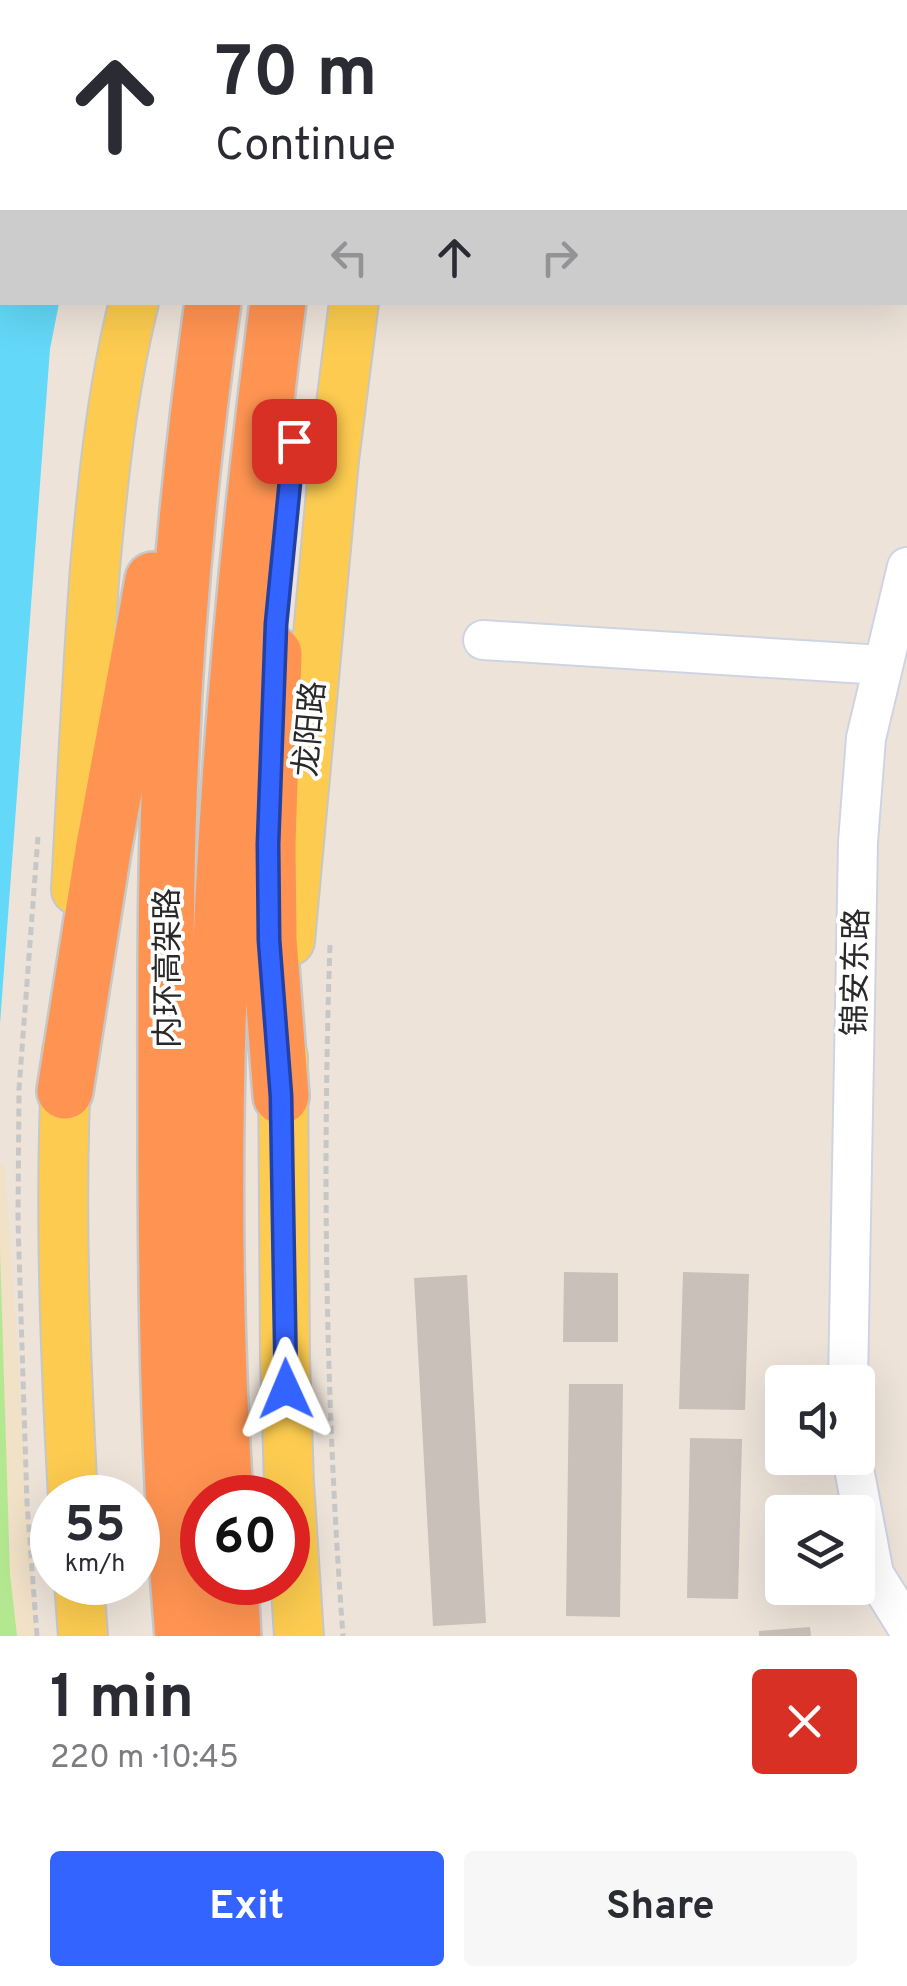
<!DOCTYPE html>
<meta charset="utf-8">
<style>
:root{--surface:#fff;--page:#f7f7f7;--text:#2b2b33;--muted:#7c7c81;--accent:#3464ff}
body{margin:0;font-family:Overpass,"Noto Sans SC",sans-serif;background:var(--page);color:var(--text);height:100vh;display:flex;flex-direction:column;font-size:38px;white-space:nowrap}
*{box-sizing:border-box;margin:0}
p{font-size:32px;color:var(--muted)}
.icon{flex:none;width:55px;height:55px;fill:none;stroke:currentColor;stroke-width:2;stroke-linecap:round;stroke-linejoin:round}
.map{position:relative;height:1636px;overflow:hidden}
.details{display:flex;flex-direction:column;background:var(--surface);flex:1}
.details>*{flex:none}
.top-card{position:absolute;left:0px;top:0px;width:908px;height:305px;box-shadow:0 10px 40px #0002;background:#fff;color:var(--text);overflow:hidden}
.controls{position:absolute;left:765px;top:1365px;display:grid;gap:20px}
.controls a{display:grid;place-items:center;width:110px;height:110px;border-radius:10px;background:var(--surface);box-shadow:0 10px 40px #0002;font-size:50px}
.speed{position:absolute;left:30px;top:1475px;display:flex;gap:20px;font-size:50px;font-weight:700;text-align:center}
.speed>*{display:grid;place-content:center;width:130px;height:130px;border-radius:50%;background:var(--surface);box-shadow:0 10px 40px #0002;line-height:1}
.speed small{font-size:25px;font-weight:400}
.speed .limit{border:15px solid #d22;background:#fff;color:#111}
.pin{position:absolute;display:grid;place-items:center;width:85px;height:85px;color:#fff;margin:-42px;border-radius:20px;box-shadow:0 5px 15px #0006}
.me{position:absolute;width:110px;margin:-55px;rotate:359deg;stroke-linejoin:round;filter:drop-shadow(0 0 8px #0008)}
.turn{display:flex;align-items:center;gap:35px;height:210px;padding:0 50px;font-size:45px}
.turn .icon{width:130px;height:130px;stroke-width:2.5}
.turn b{display:block;font-size:70px;line-height:85px}
.lanes{display:flex;align-items:center;height:95px;padding:0 50px;background:#0003;justify-content:center;gap:50px;direction:ltr}
.lanes .off{opacity:.35}
.round{display:grid;place-items:center;flex:none;width:105px;height:105px;border-radius:10px;background:var(--page)}
.overview{display:flex;align-items:center;justify-content:space-between;height:170px;padding:0 50px}
h1{font-size:60px;font-weight:700;line-height:75px}
.action{display:flex;gap:20px;margin-top:auto;padding:20px 50px}
.action a{flex:1;height:115px;border-radius:10px;background:var(--accent);color:#fff;font-size:40px;font-weight:700;line-height:115px;text-align:center}
.action a+a{background:var(--page);color:var(--text)}
.map>svg:first-child{display:block}
.education{fill:#f0e1c7}
.green{fill:#b3e891}
.water{fill:#63d8f8}
.building{fill:#c8c0b9}
.lines{fill:none;stroke-linecap:round;stroke-linejoin:round}
.minor-casing{stroke:#ced4e3;stroke-width:42}
.major-casing{stroke:#c7c7c7;stroke-width:52}
.highway-casing{stroke:#c7c7c7;stroke-width:60}
.path{stroke:#c7c7c7;stroke-width:5;stroke-dasharray:8 5;stroke-linecap:butt}
.minor{stroke:#fff;stroke-width:38}
.major{stroke:#fccb4f;stroke-width:48}
.highway{stroke:#ff9452;stroke-width:55}
.route-casing{stroke:#2241a6;stroke-width:25}
.route{stroke:#3464ff;stroke-width:18}
.labels{text-anchor:middle;stroke-width:8;stroke-linejoin:round;paint-order:stroke}
.street-label{font-size:32px;fill:#292929;stroke:#fff}
</style>
<div class="map">
<svg width="907" height="1636" viewBox="0 0 907 1636">
<rect width="100%" height="100%" fill="#ede3d9"/>
<!-- education -->
<path class="education" d="M0,1162L5,1168L37,1636H0Z"/>
<!-- green -->
<path class="green" d="M0,1250L10,1574L17,1636H0Z"/>
<!-- water -->
<path class="water" d="M0,0H112V2H2V302L59,303L50,349L0,1024Z"/>
<!-- building -->
<path class="building" d="M564,1272L618,1273V1342H563Z
M683,1272L749,1274L745,1410L679,1409Z
M467,1275L486,1623L433,1626L414,1278Z
M569,1384H623L620,1617L566,1616Z
M690,1438L742,1439L738,1599L687,1598Z
M810,1627L811,1636H759V1631Z"/>
<g class="lines">
<defs>
<path id="minor" d="M483,640L882,665
M848,1382L858,842L866,738L907,567
M852,1458L874,1574L907,1627"/>
<path id="major" d="M203,2V0
M402,2V0
M76,890C82,783 87,675 95,568C103,479 112,390 134,302
M290,941L334,460L354,302
M67,1052C59,1201 65,1349 73,1498
M283,1057L285,1358L289,1483L299,1636
M79,1582L83,1636"/>
<path id="highway" d="M258,2L259,0
M325,2V0
M274,654L268,844L269,940L281,1096
M65,1091L103,851L153,580
M225,1498C200,1099 227,698 278,302
M230,1582L233,1636
M183,1636C168,1463 166,1289 166,1116C166,995 165,874 171,753C177,603 192,452 213,302"/>
</defs>
<!-- minor casing -->
<use href="#minor" class="minor-casing"/>
<!-- major casing -->
<use href="#major" class="major-casing"/>
<!-- highway casing -->
<use href="#highway" class="highway-casing"/>
<!-- path -->
<path class="path" d="M330,945C322,1175 326,1406 343,1636
M37,1636L27,1503L18,1222L19,1089L38,837"/>
<!-- minor -->
<use href="#minor" class="minor"/>
<!-- major -->
<use href="#major" class="major"/>
<!-- highway -->
<use href="#highway" class="highway"/>
</g>
<g class="lines">
<defs>
<path id="route" d="M286,1389L281,1096L269,940L268,844L276,624L294,441"/>
</defs>
<!-- route casing -->
<use href="#route" class="route-casing"/>
<!-- route -->
<use href="#route" class="route"/>
</g>
<g class="labels">
<!-- street labels -->
<g class="street-label">
<text transform="translate(309 729) rotate(-85)" y="11">龙阳路</text>
<text transform="translate(167 968) rotate(-90)" y="11">内环高架路</text>
<text transform="translate(855 972) rotate(-89)" y="11">锦安东路</text>
</g>
</g>
</svg>
<div class="controls">
<a><svg class="icon" aria-label="sound" viewBox="0 0 24 24"><path d="M4 9h4l5-4v14l-5-4H4zM17 9q2 3 0 6"/></svg></a>
<a><svg class="icon" aria-label="layers" viewBox="0 0 24 24"><path d="M12 4l9 5-9 5-9-5zM3 14l9 5 9-5"/></svg></a>
</div>
<div class="speed"><div>55<small>km/h</small></div><div class="limit">60</div></div>
<div class="pin" style="left:294px;top:441px;background:#d93025"><svg class="icon" aria-label="arrive" viewBox="0 0 24 24"><path d="M6 21V4h12l-3 4 3 4H6"/></svg></div>
<svg class="me" style="left:286px;top:1389px" viewBox="-20 -20 40 40"><path d="M0-17L14 15 0 8-14 15z" fill="#3464ff" stroke="#fff" stroke-width="4"/></svg>
<div class="top-card">
<div class="turn"><svg class="icon" aria-label="ahead" viewBox="0 0 24 24"><path d="M12 20V5M6 11l6-6 6 6"/></svg><div><b>70 m</b>Continue</div></div>
<div class="lanes"><svg class="icon off" aria-label="left" viewBox="0 0 24 24"><path d="M17 20v-9H6M10 6l-5 5 5 5"/></svg><svg class="icon" aria-label="ahead" viewBox="0 0 24 24"><path d="M12 20V5M6 11l6-6 6 6"/></svg><svg class="icon off" aria-label="right" viewBox="0 0 24 24"><path d="M7 20v-9h11M14 6l5 5-5 5"/></svg></div>
</div>
</div>
<section class="details">
<div class="overview"><div><h1>1 min</h1><p>220 m · 10:45</p></div><a class="round" style="background:#d93025;color:#fff"><svg class="icon" aria-label="close" viewBox="0 0 24 24"><path d="M6 6l12 12M18 6L6 18"/></svg></a></div>
<div class="action"><a>Exit</a><a>Share</a></div>
</section>
